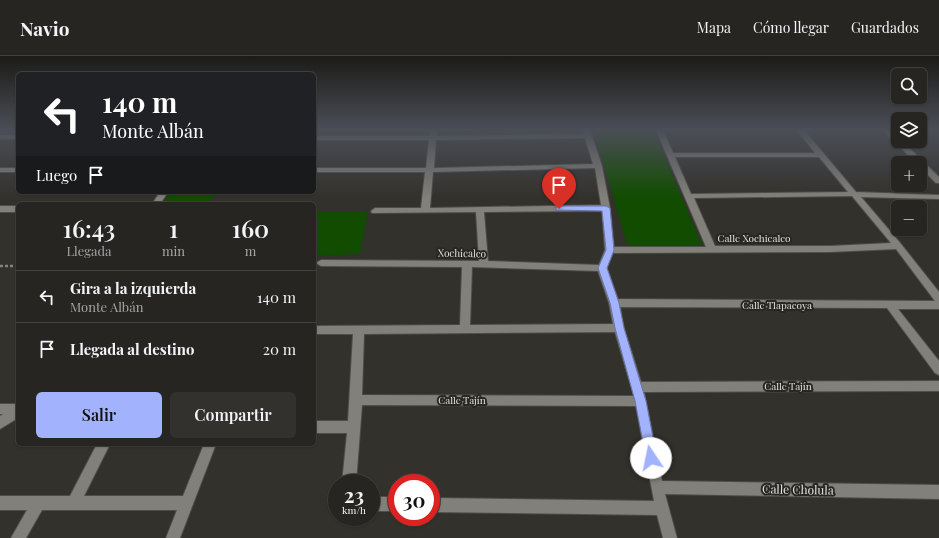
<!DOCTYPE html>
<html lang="es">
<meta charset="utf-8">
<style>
:root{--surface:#262521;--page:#32312e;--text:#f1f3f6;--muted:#a4a5a5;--line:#42423f;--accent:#a2b2fd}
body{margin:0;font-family:"Playfair Display",serif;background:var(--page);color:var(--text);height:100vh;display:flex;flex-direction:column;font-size:15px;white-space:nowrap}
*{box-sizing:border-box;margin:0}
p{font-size:13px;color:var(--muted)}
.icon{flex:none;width:22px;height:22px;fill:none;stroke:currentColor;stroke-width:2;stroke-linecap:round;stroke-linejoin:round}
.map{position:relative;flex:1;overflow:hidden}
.details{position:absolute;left:16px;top:146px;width:300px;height:244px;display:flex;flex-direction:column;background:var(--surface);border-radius:6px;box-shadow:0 1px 3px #0004,0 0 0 1px var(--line)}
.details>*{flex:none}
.banner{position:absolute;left:16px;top:16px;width:300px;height:122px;border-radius:6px;box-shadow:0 1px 3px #0004,0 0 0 1px var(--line);background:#202124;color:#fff;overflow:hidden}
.buttons{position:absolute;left:891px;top:12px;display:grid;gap:8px}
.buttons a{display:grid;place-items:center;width:36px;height:36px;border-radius:6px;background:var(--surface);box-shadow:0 1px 3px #0004,0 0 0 1px var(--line);font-size:20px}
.speed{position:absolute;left:328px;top:418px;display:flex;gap:8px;font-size:20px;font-weight:700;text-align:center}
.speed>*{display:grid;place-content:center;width:52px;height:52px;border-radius:50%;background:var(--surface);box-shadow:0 1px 3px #0004,0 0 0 1px var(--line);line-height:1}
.speed small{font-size:10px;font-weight:400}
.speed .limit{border:6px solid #d22;background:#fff;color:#111}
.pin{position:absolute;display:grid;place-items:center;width:34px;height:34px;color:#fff;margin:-41px -17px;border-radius:50% 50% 50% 0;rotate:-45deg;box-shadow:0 0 4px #0007}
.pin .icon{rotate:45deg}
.me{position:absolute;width:44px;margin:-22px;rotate:349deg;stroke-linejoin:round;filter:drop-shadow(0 0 3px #0008)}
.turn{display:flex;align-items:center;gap:14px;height:84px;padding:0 20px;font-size:18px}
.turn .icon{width:52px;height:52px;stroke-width:2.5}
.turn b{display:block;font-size:28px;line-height:34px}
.then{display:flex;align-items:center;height:38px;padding:0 20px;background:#0003;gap:8px;font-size:15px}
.eta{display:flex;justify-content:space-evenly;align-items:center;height:68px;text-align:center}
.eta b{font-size:24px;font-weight:600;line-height:28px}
.button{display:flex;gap:8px;margin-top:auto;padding:8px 20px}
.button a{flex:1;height:46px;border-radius:6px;background:var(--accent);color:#111;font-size:16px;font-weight:600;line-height:46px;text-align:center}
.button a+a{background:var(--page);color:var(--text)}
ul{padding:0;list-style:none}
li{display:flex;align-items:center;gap:12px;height:52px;padding:0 20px;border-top:1px solid var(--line)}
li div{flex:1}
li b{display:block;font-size:15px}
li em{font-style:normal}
header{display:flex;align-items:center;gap:24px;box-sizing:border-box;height:56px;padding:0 20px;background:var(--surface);border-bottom:1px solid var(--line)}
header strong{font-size:19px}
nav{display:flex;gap:22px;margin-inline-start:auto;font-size:14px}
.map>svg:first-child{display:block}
.green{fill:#114c00}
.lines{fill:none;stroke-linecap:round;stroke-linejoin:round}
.minor-casing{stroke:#4e4d49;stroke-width:2}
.path{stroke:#84837f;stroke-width:2.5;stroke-dasharray:3 2;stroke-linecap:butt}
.minor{fill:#81807a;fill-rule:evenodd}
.route{fill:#a2b2fd;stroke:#6974a4}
.labels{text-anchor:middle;stroke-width:4;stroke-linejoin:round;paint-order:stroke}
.street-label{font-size:10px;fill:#e1e1dd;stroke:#292723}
.near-street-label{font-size:12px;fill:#e1e1dd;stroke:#292723}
</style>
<header>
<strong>Navio</strong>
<nav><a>Mapa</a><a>Cómo llegar</a><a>Guardados</a></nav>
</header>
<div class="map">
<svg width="939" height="482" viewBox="0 0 939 482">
<rect width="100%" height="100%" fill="#33312c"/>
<!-- green -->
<path class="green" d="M594,74H653L702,189H627Z
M171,136H215L209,148H163Z
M314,155H368L360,198L314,200Z"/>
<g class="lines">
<defs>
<path id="minor" d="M430,74H437V80L584,78L583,74H590L602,110L610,152L614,191H706L656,74H663L673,97H815L797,74H804L856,136L939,139V143L861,141L901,188L939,236V253H898L939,305V319L935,317L887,252L620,251L624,272L641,326L939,325V335L644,336L662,425L939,429V443L665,438L677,482H663L657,459L431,456V442L654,445L636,350L362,349L356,427H342L347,377H314V365H348L353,278H314V270L460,269L462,211L321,210L316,207L321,204L479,205L476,156L372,157L371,155L375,152H421L425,116H314V112H426L429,84H314V80H430ZM585,82L593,108L434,112L436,84ZM675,101H819L848,136L691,138ZM595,112L601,149L430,152L433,116ZM852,140L891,187L830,190H715L694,142ZM602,155L605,194L599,209L488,205L484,156ZM896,193L935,245L618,243L607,212L613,197L830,196ZM472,211L598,215L609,247L613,268L470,269ZM615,276L634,340L362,339L364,278Z
M883,74H890L898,82V85H902L939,121V127H936L920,111V107H916Z
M0,79H18V83H0Z
M0,112H18V116H0Z
M160,136H168L160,148H152Z
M0,150H18V156H0Z
M0,348H18V362L0,373V360L3,358H0Z
M97,388H110L84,440H183L204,388H216L180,482H166L177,454H42L26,482H11L27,454H0V440H70Z
M371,441H397V455H371Z"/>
</defs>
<!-- minor casing -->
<use href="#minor" class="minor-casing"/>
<!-- path -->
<path class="path" d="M0,210H18"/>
<!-- minor -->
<use href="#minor" class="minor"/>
</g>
<!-- sky -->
<linearGradient id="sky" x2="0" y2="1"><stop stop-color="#1c1b18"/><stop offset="0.52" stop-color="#4a4e56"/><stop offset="1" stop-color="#4a4e56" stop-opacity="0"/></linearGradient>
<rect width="939" height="142" fill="url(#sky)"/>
<!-- route -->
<path class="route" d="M559,150H606L610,152L614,194L607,212L619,247L624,272L646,345L657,402L656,406L651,408L647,406L646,402L635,345L615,272L610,247L598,212L606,194L602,155L556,154V151Z"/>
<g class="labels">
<!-- street labels -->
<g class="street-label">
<text x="754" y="186">Calle Xochicalco</text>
<text transform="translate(462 197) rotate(1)" y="4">Xochicalco</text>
<text x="777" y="253">Calle Tlapacoya</text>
<text x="788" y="334">Calle Tajín</text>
<text x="462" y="348">Calle Tajín</text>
</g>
<!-- near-street labels -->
<g class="near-street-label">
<text transform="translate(798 434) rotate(1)" y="4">Calle Cholula</text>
</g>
</g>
</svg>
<div class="buttons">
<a><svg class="icon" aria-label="search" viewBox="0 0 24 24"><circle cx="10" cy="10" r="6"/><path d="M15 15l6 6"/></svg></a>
<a><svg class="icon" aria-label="layers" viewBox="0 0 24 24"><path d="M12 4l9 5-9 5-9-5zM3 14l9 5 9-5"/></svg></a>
<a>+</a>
<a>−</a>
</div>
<div class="speed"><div>23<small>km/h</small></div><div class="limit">30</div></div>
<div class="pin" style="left:559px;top:153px;background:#d93025"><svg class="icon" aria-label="arrive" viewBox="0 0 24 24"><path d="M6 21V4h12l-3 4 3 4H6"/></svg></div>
<svg class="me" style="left:651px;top:402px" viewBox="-20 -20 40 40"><circle r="19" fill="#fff"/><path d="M0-13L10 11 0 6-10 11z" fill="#a2b2fd"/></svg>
<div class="banner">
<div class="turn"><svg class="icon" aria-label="left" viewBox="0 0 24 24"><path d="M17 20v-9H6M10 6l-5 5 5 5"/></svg><div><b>140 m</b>Monte Albán</div></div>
<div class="then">Luego<svg class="icon" aria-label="arrive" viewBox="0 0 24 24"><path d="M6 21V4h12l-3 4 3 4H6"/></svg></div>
</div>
<section class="details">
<div class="eta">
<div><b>16:43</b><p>Llegada</p></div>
<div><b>1</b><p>min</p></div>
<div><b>160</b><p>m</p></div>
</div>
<ul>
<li><svg class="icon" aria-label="left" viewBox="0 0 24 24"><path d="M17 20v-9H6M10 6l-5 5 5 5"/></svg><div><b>Gira a la izquierda</b><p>Monte Albán</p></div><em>140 m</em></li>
<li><svg class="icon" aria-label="arrive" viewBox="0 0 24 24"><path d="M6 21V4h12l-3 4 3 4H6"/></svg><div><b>Llegada al destino</b></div><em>20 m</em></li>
</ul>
<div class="button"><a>Salir</a><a>Compartir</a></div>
</section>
</div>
